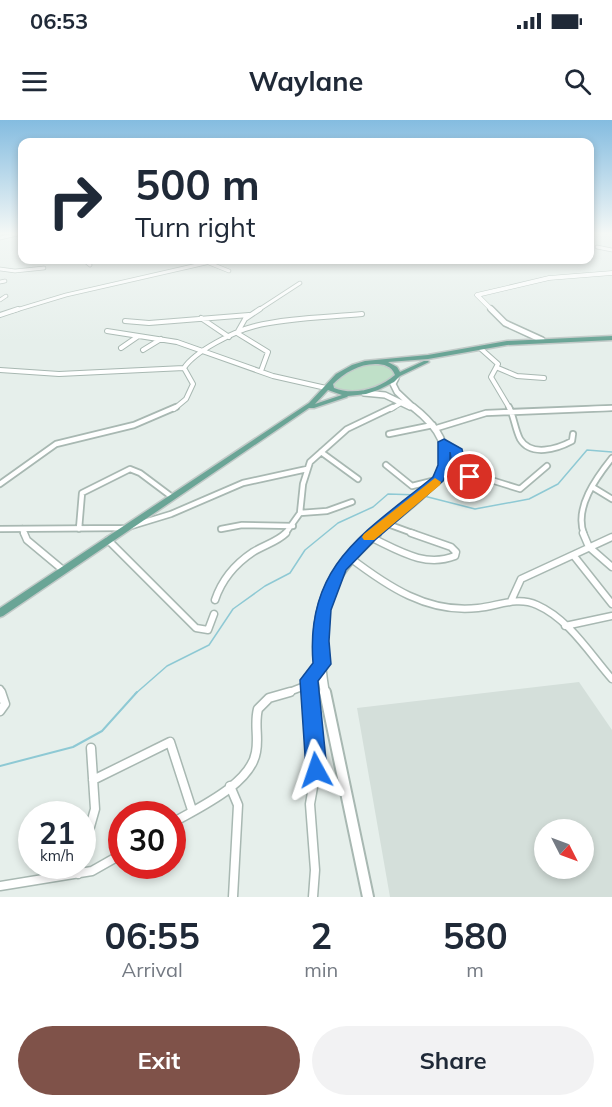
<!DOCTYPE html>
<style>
:root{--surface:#fff;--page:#f2f2f3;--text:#1f2937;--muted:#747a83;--accent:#7f5249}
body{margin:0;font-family:Mulish,sans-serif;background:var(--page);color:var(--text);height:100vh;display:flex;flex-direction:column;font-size:22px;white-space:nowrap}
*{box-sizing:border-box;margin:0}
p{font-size:20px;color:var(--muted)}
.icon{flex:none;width:33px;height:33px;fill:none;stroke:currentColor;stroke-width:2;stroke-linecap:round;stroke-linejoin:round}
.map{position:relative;height:777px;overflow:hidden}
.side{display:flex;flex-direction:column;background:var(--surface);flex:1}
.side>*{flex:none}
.guide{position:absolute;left:18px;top:18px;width:576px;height:126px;border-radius:12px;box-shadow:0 3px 9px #0003;background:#fff;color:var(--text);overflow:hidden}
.needle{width:39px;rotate:132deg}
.fabs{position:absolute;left:534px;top:699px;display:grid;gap:12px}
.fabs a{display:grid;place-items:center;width:60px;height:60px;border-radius:50%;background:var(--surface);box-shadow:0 3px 9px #0003;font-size:30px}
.speed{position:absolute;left:18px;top:681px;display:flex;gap:12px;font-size:30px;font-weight:700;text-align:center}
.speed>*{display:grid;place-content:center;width:78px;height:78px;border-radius:50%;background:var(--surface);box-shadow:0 3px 9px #0003;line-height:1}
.speed small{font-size:15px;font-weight:400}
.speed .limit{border:9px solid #d22;background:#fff;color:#111}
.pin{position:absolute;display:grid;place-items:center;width:51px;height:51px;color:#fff;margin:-26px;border:3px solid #fff;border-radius:50%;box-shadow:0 2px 6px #0007}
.me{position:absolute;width:66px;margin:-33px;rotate:355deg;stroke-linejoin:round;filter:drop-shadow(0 0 4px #0008)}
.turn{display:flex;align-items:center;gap:21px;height:126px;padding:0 18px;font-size:27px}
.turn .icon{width:78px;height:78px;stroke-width:2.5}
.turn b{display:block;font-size:42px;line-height:51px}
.eta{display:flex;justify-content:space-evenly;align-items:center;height:102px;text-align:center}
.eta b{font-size:36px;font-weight:700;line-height:42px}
.button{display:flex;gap:12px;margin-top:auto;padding:12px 18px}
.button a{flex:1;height:69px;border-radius:36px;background:var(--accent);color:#fff;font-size:24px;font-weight:700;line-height:69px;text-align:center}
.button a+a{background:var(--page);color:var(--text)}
.status{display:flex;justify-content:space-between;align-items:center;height:42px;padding:0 30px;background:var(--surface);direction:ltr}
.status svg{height:16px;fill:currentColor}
header{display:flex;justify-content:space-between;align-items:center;height:78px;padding:0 18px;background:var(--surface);font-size:27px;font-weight:700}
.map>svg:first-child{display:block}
.built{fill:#d4dfda;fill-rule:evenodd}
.green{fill:#bfe0c8}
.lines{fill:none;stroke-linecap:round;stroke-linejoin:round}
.stream-far1{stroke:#8ec9d4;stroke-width:1.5}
.stream{stroke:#8ec9d4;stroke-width:2}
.minor-far4-casing{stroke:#a8b8b2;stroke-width:4.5}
.minor-far3-casing{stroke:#a8b8b2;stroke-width:6}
.minor-far2-casing{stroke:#a8b8b2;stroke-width:8}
.minor-far1-casing{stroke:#a8b8b2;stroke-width:9}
.minor-casing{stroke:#a8b8b2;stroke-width:11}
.tertiary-far4-casing{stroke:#a8b8b2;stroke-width:5}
.tertiary-far3-casing{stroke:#a8b8b2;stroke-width:8}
.tertiary-far2-casing{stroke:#a8b8b2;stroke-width:9}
.tertiary-far1-casing{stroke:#a8b8b2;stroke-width:11}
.tertiary-casing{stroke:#a8b8b2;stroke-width:14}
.primary-casing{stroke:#c2cac8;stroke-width:3}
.minor-far4{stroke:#fff;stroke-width:3}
.minor-far3{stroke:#fff;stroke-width:4}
.minor-far2{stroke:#fff;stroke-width:4.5}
.minor-far1{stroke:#fff;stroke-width:6}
.minor{stroke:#fff;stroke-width:8}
.tertiary-far4{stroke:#fff;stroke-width:4}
.tertiary-far3{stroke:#fff;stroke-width:5}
.tertiary-far2{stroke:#fff;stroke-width:6}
.tertiary-far1{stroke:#fff;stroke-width:8}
.tertiary{stroke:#fff;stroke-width:10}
.primary{fill:#6aa596;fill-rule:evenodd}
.route{fill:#1a73e8;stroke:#114b97;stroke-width:1.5}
.slow{fill:#f59e0b}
</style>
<div class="status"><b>06:53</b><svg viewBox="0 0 49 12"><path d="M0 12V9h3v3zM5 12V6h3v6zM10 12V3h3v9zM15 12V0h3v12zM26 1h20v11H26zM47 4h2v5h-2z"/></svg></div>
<header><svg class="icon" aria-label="menu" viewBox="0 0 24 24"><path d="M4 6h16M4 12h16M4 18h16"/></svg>Waylane<svg class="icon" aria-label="search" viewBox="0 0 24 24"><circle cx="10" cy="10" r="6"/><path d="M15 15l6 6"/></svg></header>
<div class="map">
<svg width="612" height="777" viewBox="0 0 612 777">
<rect width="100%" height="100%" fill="#e6efeb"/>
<!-- built -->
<path class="built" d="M579,562L612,610V777H390L357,588ZM544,710H584V748H544Z"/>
<!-- green -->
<path class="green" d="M372,243L393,249L395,255C382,267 350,276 334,268L335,261L349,251Z"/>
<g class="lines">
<!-- stream-far1 -->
<path class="stream-far1" d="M424,376L475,389L529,379L558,364L587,330L612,332
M135,574L167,546L209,525L233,489L265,466L290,453L305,430L338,403L373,387L388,374L419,375"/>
<!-- stream -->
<path class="stream" d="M0,646L73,627L102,611L137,572"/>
<defs>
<path id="minor-far4" d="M0,118L22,113
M597,127L612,130
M84,140L90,145
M209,143L229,151
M0,149L15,151L44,148
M0,162L5,161
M0,180L6,176
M13,191L66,175L219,140
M257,191L300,163"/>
<path id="minor-far3" d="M260,189L245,199L237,213L268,232L261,251
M0,195L18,189
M201,198L229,217
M125,201L149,203L249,195
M107,211L177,222L273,256L326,268
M121,228L137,217
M480,228L498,244L491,257L510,289
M143,230L161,219
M498,248L517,256L544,258
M0,250L59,254L184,248
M174,289L186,279L193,264L184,248C195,231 235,211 255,206C284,198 331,197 362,194
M391,289L401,283
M588,289L612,288"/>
<path id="minor-far2" d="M509,287C514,297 515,309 520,319C531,337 557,329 572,321L573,314
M437,308L486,293L612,288
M389,314L433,305
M444,323L458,331L464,351L482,363L491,360L520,369L547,346
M321,332L358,359
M386,345L412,366L436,360
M0,364L56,324L134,305L176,287
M594,368L612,379
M300,393L327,391L352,382
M385,403L415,414
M0,409L125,408L171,394L243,363L307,349
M22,409L24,414
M79,409L82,373L130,349L140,353L172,377
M221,409L242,405L293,406
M285,414L300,393L303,364L310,342L347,309L393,287
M584,414C574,388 596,358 612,338"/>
<path id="minor-far1" d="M24,413L27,420L63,450
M583,413L589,427L612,447
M370,417C398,430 424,448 455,436L456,432L451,427L411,413
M108,420L196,508L208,510L214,494
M574,436L612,484
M349,437C387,466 428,494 478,488C498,486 517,476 537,485C569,499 590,534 612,559
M215,480C222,459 235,444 253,432C264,425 277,422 286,413
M511,481L521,459L612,417
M565,506L612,496
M309,560L310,574
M0,569L2,574
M284,574L302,567L321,546"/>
<path id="minor" d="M310,572L316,650L310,684L315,750L313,777
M0,591L5,584L1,572
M93,660L170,622L192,690
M230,666L238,685L233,777
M172,703C198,688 251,664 256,632C259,617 254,604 258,589L269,578L290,572
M82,735L95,689L91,628
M78,754L80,746
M0,766L92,751L122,734"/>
<path id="tertiary-far4" d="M493,191L477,175L549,158L612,153"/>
<path id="tertiary-far3" d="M491,189L505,203L542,220
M396,258L393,264L397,272L415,289
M364,273L385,275L410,287"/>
<path id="tertiary-far2" d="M375,414C421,375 483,342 413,287"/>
<path id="tertiary-far1" d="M325,574C313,500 320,462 377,413"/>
<path id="tertiary" d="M325,572L368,777"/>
<path id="primary" d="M612,216V220L507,225L428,239L388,242L397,247L400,252L424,241H428L429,242L400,256L394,262L378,270L366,274L348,276L347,277L314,288H309L3,496L0,497V488L309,283L336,254L352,245L365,241L428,235L507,221ZM375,244C384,244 392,246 395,255C379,269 354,276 334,268L333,264C344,253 359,244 375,244ZM328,270L342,275L315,284Z"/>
</defs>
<!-- minor-far4 casing -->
<use href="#minor-far4" class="minor-far4-casing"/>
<!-- minor-far3 casing -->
<use href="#minor-far3" class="minor-far3-casing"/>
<!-- minor-far2 casing -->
<use href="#minor-far2" class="minor-far2-casing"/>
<!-- minor-far1 casing -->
<use href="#minor-far1" class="minor-far1-casing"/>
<!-- minor casing -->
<use href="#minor" class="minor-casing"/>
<!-- tertiary-far4 casing -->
<use href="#tertiary-far4" class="tertiary-far4-casing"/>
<!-- tertiary-far3 casing -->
<use href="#tertiary-far3" class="tertiary-far3-casing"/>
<!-- tertiary-far2 casing -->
<use href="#tertiary-far2" class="tertiary-far2-casing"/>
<!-- tertiary-far1 casing -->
<use href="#tertiary-far1" class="tertiary-far1-casing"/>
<!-- tertiary casing -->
<use href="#tertiary" class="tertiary-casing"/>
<!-- primary casing -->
<use href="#primary" class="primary-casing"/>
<!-- minor-far4 -->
<use href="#minor-far4" class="minor-far4"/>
<!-- minor-far3 -->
<use href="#minor-far3" class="minor-far3"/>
<!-- minor-far2 -->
<use href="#minor-far2" class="minor-far2"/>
<!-- minor-far1 -->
<use href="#minor-far1" class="minor-far1"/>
<!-- minor -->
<use href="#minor" class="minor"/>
<!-- tertiary-far4 -->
<use href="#tertiary-far4" class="tertiary-far4"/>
<!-- tertiary-far3 -->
<use href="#tertiary-far3" class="tertiary-far3"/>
<!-- tertiary-far2 -->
<use href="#tertiary-far2" class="tertiary-far2"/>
<!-- tertiary-far1 -->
<use href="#tertiary-far1" class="tertiary-far1"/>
<!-- tertiary -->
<use href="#tertiary" class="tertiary"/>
<!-- primary -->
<use href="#primary" class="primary"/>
</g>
<!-- sky -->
<linearGradient id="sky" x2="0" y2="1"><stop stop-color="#84bce0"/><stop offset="0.51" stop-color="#f4f8f6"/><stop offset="1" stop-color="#f4f8f6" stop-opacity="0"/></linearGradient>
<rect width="612" height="222" fill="url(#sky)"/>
<!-- route -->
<path class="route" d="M444,319L462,329L465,343L477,357L475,359H466L452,344L450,332V345L443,361L375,420L346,450L331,490L329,521L331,544L318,561L327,650L324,656L316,659L309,656L306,650L300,560L313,543C305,444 366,412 433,357L438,345V322Z"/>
<!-- slow -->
<path class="slow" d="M435,358L441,362L440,365L374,420H364L362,417L364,414Z"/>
</svg>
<div class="fabs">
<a><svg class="needle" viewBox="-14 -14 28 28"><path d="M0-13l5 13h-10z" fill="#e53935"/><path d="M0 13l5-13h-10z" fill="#747a83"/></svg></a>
</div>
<div class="speed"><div>21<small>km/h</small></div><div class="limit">30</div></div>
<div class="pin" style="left:470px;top:357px;background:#d93025"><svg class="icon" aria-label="arrive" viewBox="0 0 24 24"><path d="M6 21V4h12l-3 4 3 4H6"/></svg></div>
<svg class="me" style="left:316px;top:650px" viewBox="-20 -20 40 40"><path d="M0-17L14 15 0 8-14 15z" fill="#1a73e8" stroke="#fff" stroke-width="4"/></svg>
<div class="guide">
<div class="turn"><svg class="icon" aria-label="right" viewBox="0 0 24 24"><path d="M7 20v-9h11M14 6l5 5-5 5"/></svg><div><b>500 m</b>Turn right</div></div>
</div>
</div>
<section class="side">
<div class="eta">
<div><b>06:55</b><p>Arrival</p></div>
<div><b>2</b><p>min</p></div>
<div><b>580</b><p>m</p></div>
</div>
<div class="button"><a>Exit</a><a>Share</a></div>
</section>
